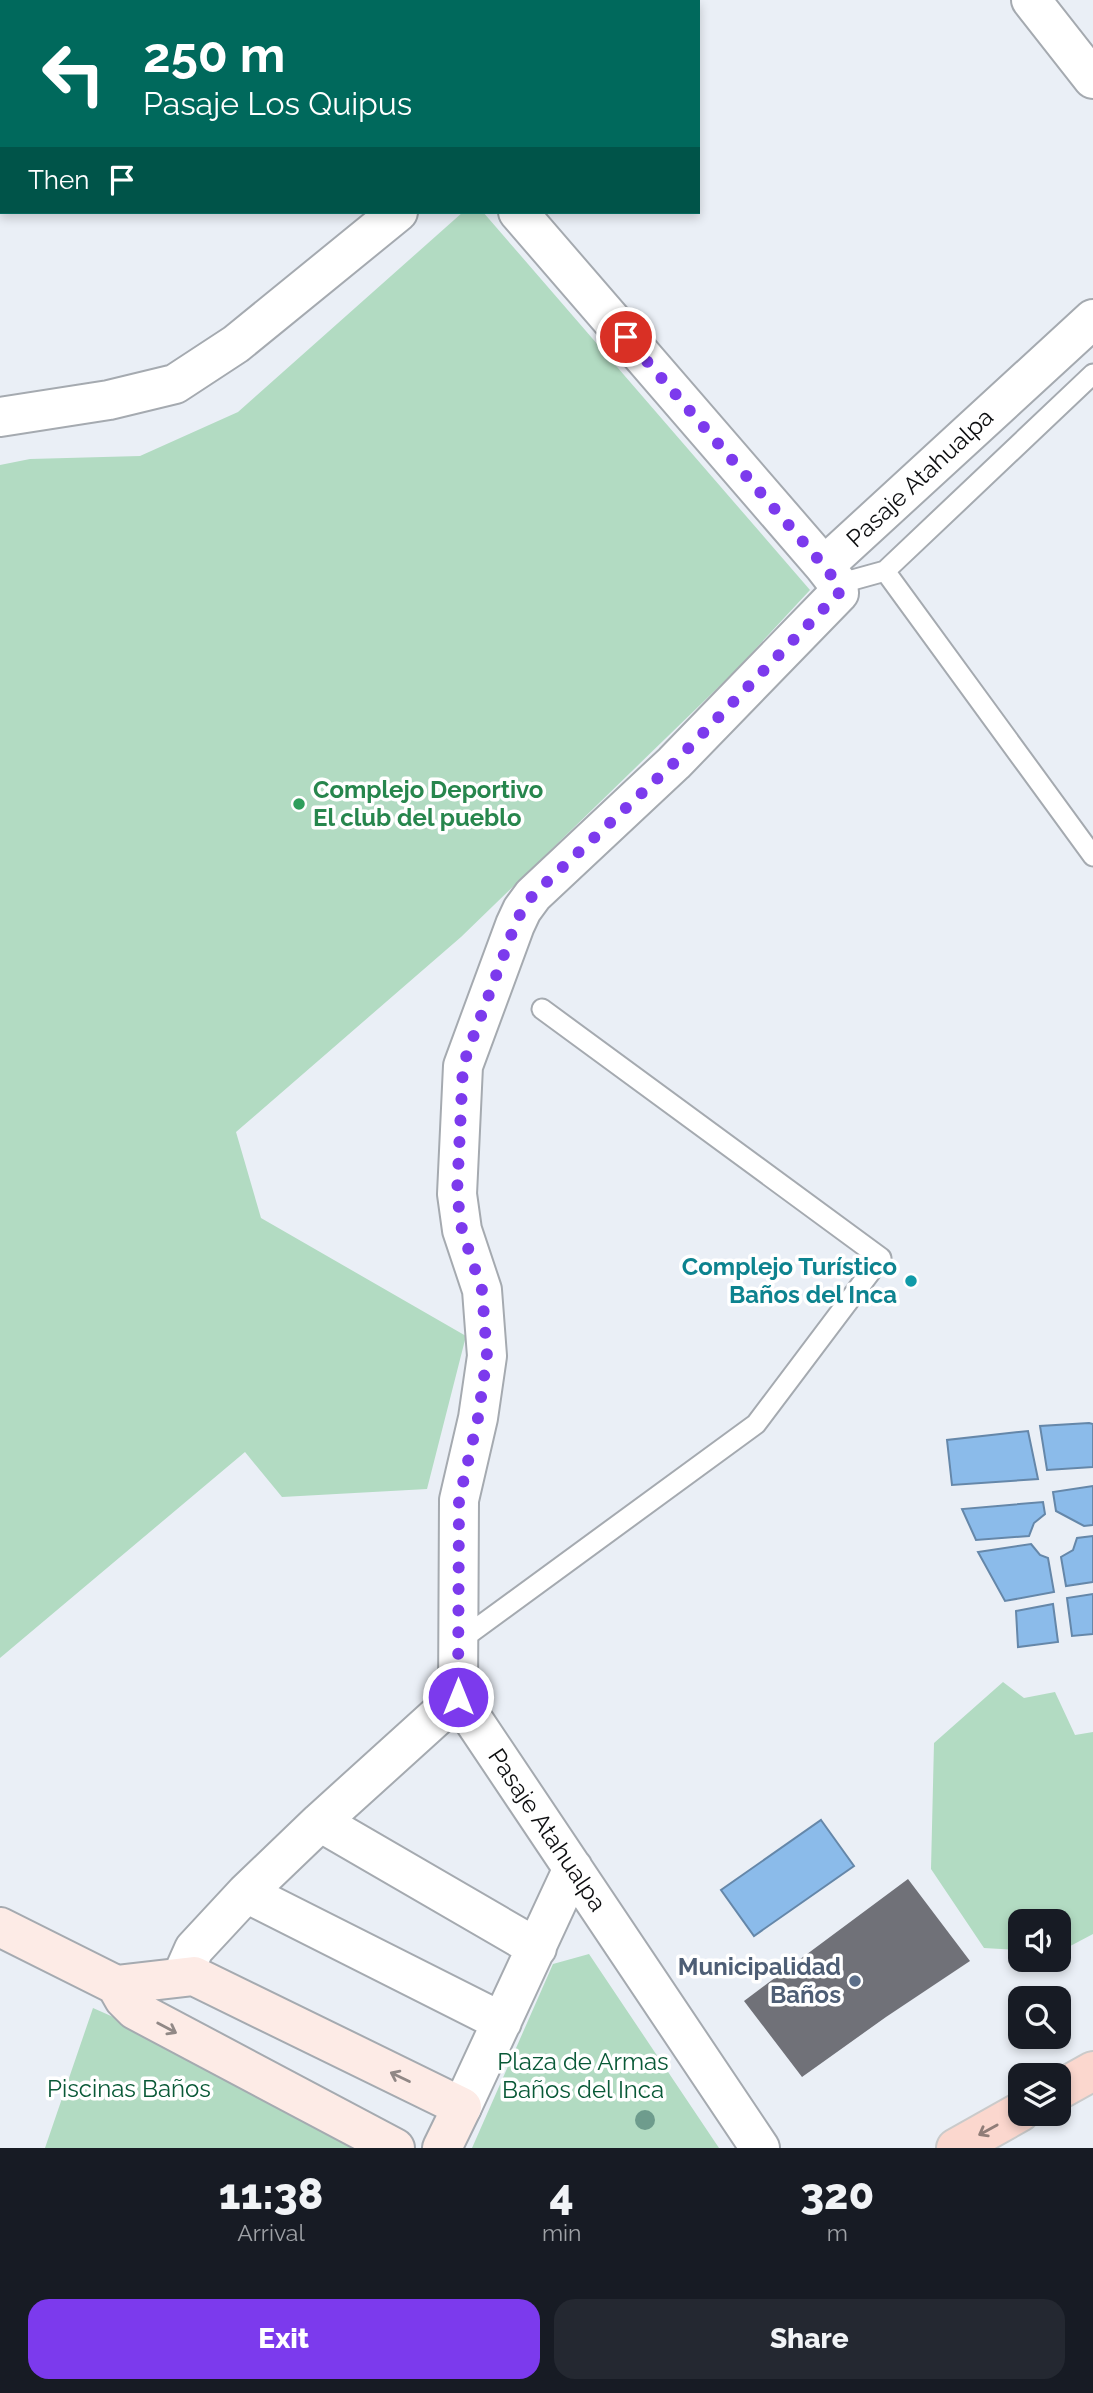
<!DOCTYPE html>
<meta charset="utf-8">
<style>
:root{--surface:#171b24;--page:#242831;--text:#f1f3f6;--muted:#9ea1a6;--accent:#7c3aed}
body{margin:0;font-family:Raleway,sans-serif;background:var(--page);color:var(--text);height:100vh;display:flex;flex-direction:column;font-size:26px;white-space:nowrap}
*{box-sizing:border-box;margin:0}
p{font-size:23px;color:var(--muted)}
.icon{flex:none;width:38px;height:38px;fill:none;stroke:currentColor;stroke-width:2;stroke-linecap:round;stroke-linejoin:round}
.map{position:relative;height:2148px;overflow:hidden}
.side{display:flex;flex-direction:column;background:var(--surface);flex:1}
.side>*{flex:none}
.banner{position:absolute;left:0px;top:0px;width:700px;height:214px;box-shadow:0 4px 10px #0003;background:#00695c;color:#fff;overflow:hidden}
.fabs{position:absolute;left:1008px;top:1909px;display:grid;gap:14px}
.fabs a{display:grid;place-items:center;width:63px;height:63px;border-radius:14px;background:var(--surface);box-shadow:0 4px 10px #0003;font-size:35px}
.pin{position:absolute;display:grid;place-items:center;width:60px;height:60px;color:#fff;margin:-30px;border:4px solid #fff;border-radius:50%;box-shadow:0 2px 7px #0007}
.me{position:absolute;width:77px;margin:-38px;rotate:0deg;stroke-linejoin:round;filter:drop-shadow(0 0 5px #0008)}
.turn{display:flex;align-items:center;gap:24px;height:147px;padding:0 28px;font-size:32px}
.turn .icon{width:91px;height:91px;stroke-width:2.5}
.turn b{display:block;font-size:49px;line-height:60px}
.then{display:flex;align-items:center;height:66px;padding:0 28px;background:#0003;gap:14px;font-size:26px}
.eta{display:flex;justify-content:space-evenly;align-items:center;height:119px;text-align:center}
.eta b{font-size:42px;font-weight:800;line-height:49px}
.button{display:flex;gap:14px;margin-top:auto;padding:14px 28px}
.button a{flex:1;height:80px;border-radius:21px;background:var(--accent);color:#fff;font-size:28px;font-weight:800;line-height:80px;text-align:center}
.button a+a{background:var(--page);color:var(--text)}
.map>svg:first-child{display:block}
.green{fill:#b2dbc2}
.water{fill:#8bbbea;stroke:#6587a9;stroke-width:2}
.building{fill:#707178}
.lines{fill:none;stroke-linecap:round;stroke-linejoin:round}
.service-casing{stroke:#a5aab0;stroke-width:23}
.minor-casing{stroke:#a5aab0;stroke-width:42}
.secondary-casing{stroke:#a5aab0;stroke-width:42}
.primary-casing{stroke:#cacaca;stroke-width:42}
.path{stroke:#a0a4a9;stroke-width:4.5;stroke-dasharray:3.5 3.5;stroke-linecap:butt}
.service{stroke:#fff;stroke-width:19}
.minor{stroke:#fff;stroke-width:38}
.secondary{stroke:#fdebe6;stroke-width:38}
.primary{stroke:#fbd7ce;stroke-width:38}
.tree{fill:#6e9c8d}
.oneway{stroke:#918886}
.oneway2{stroke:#907d78}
.route{stroke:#7c3aed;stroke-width:12;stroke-dasharray:0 21.6}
.leisure-dot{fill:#2e9e5b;stroke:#fff;stroke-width:2.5}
.culture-dot{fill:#0f9aa8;stroke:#fff;stroke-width:2.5}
.service-dot{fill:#5c6f8a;stroke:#fff;stroke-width:2.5}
.labels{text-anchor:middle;stroke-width:7;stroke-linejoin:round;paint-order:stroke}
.street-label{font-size:24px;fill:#0d0e10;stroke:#fff}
.leisure-label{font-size:24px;font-weight:bold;fill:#27864d;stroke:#fff;text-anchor:start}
.culture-label{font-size:24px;font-weight:bold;fill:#0d838f;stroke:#fff;text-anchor:end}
.service-label{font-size:24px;font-weight:bold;fill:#4e5e75;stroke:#fff;text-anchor:end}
.park-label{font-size:24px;fill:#095937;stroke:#fff}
</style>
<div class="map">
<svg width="1093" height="2148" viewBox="0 0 1093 2148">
<rect width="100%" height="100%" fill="#eaeff6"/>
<!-- green -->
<path class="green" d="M463,212H483L810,590L734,672L461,937L236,1132L261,1218L466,1336L427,1489L282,1497L245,1452L0,1658V465L30,459L140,456L238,412Z
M1003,1682L1024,1698L1055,1692L1075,1735L1093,1732V1934L1059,1952V1922H1020V1950L984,1948L931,1869L934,1743Z
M589,1954L719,2148H472L553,1964Z
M93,2008L409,2148H45Z"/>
<!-- water -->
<path class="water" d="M1089,1423L1093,1424V1467L1047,1470L1040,1426Z
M1028,1431L1038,1479L952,1485L947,1440Z
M1093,1486V1525L1084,1526L1056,1511L1053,1492Z
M1043,1502L1045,1514L1034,1523L1029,1536L976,1540L962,1509Z
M1093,1536V1582L1066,1586L1061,1557L1073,1550L1077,1538Z
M1031,1544L1040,1555L1048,1558L1054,1592L1005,1601L978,1552Z
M1093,1594V1634L1072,1636L1067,1598Z
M1053,1604L1058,1642L1018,1647L1016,1611Z
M821,1820L854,1866L754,1936L721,1890Z"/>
<!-- building -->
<path class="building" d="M908,1879L970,1961L886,2017L802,2077L744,2001Z"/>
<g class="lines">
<defs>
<path id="service" d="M885,571L1093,856
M838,584L885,571L1093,374
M458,1642L756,1424L881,1258L542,1009"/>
<path id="minor" d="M1031,0L1093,79
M645,2L647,0
M518,212L824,566
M0,417L109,400L175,384L236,344L398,212
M320,1822L537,1948
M246,1893L502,2022
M182,1976L194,1949L246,1893L320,1822L458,1697
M462,2107L573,1868
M760,2148L458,1697L459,1500L478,1418L487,1356L482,1290L462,1230L457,1194L463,1066L515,925L522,910L533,895L674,763L839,593L838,584L824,566L1093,319"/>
<path id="secondary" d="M0,1927L116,1985L124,1999L135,2010L395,2148
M116,1985L194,1976L462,2107L442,2148"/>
<path id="primary" d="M1059,2090L1093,2071
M956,2148L1020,2112"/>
</defs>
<!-- service casing -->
<use href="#service" class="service-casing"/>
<!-- minor casing -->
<use href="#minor" class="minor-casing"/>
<!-- secondary casing -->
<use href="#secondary" class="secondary-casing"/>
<!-- primary casing -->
<use href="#primary" class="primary-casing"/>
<!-- path -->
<path class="path" d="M542,0L543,2"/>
<!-- service -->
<use href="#service" class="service"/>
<!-- minor -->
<use href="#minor" class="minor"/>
<!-- secondary -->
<use href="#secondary" class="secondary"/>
<!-- primary -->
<use href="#primary" class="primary"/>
</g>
<!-- trees -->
<circle class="tree" cx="645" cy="2120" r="10"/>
<!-- one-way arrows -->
<defs><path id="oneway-shaft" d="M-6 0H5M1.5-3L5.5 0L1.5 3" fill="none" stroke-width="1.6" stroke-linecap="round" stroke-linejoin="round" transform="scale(1.75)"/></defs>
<g class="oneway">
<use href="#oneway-shaft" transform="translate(167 2028) rotate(28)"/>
<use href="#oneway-shaft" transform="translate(400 2077) rotate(-154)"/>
</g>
<use class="oneway2" href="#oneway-shaft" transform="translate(988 2130) rotate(151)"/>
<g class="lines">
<!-- route -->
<path class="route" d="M458,1697L459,1500L478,1418L487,1356L482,1290L462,1230L457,1194L463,1066L469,1048L515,925L522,910L533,895L674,763L839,593L838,584L824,566L626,337"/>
</g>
<!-- markers -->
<circle class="leisure-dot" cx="299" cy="804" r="7"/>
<circle class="culture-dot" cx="911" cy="1281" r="7"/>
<circle class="service-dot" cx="855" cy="1981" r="7"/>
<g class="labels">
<!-- street labels -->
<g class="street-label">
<text transform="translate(920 478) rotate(-43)" y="8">Pasaje Atahualpa</text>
<text transform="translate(547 1830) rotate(56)" y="8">Pasaje Atahualpa</text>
</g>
<!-- leisure labels -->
<g class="leisure-label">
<text x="313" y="798">Complejo Deportivo<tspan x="313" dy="28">El club del pueblo</tspan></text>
</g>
<!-- culture labels -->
<g class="culture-label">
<text x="897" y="1275">Complejo Turístico<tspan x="897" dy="28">Baños del Inca</tspan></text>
</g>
<!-- service labels -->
<g class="service-label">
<text x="841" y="1975">Municipalidad<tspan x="841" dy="28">Baños</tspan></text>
</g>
<!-- park labels -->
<g class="park-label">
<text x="583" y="2070">Plaza de Armas<tspan x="583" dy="28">Baños del Inca</tspan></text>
<text x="129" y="2097">Piscinas Baños</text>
</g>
</g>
</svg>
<div class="fabs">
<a><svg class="icon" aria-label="sound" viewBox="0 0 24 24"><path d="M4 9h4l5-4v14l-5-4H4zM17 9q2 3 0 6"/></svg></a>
<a><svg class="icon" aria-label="search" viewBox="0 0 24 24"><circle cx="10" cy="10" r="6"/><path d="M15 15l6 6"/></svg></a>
<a><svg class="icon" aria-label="layers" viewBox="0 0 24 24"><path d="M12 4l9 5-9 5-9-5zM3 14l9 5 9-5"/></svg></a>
</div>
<div class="pin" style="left:626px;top:337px;background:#d93025"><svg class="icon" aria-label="arrive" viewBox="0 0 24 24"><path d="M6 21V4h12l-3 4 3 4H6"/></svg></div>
<svg class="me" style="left:458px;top:1697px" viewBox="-20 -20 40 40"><circle r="17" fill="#7c3aed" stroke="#fff" stroke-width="3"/><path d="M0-11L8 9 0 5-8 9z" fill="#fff"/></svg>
<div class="banner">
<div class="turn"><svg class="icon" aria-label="left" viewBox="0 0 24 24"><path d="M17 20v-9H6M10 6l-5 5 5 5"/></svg><div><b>250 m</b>Pasaje Los Quipus</div></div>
<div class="then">Then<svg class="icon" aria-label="arrive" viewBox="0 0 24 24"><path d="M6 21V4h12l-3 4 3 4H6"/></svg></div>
</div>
</div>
<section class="side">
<div class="eta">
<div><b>11:38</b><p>Arrival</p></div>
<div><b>4</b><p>min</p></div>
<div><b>320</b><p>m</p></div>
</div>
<div class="button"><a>Exit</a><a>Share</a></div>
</section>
